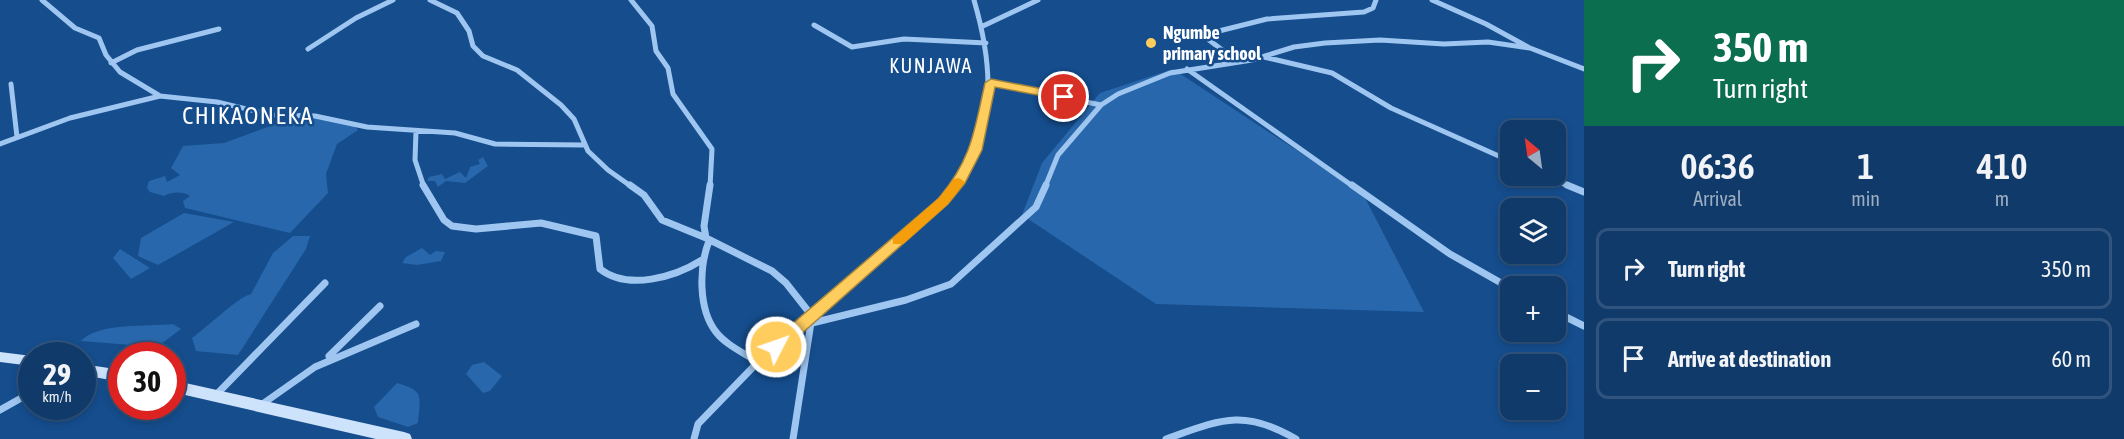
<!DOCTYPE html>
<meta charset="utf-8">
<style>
:root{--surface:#103a6a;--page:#1e4572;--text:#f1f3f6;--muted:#9cadc1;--line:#30547e}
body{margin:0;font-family:"Asap Condensed",sans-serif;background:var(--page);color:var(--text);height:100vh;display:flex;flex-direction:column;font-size:22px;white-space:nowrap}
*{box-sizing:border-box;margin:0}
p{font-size:20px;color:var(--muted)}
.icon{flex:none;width:33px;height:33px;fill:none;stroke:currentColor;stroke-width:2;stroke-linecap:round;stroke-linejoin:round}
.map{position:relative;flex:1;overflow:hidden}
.side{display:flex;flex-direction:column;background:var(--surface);width:540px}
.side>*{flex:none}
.top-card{background:#0b6e4f;color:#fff;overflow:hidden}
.needle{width:39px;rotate:331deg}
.controls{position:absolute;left:1500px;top:120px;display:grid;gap:12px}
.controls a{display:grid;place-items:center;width:66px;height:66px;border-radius:12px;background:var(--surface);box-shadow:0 3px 9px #0003,0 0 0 2px var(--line);font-size:30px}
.speed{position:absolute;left:18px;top:342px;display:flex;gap:12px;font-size:30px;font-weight:700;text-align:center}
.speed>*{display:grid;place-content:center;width:78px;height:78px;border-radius:50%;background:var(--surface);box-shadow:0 3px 9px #0003,0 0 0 2px var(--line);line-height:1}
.speed small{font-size:15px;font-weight:400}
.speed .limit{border:9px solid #d22;background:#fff;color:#111}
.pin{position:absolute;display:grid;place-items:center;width:51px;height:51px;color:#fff;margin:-26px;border:3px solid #fff;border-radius:50%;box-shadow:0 2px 6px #0007}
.me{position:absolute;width:66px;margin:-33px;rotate:49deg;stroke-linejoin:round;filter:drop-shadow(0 0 4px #0008)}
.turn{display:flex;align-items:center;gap:21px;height:126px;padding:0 30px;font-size:27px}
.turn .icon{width:78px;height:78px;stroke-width:2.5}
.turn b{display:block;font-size:42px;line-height:51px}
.eta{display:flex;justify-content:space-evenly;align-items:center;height:102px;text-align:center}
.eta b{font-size:36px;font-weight:600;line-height:42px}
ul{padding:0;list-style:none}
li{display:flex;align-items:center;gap:18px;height:81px;margin:0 12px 9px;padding:0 18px;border:3px solid var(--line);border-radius:12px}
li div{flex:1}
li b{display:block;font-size:22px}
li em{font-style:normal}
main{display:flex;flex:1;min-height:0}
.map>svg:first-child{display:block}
.green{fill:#2867ab}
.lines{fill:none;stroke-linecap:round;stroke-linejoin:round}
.minor-far1{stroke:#9fc6f0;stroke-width:5}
.minor{stroke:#9fc6f0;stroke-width:7}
.secondary{fill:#cde2fb;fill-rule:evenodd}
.route{fill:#ffcc5e;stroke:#a6853d;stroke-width:1.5}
.slow{fill:#f59e0b}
.poi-dot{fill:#ffcc5e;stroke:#154d8d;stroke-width:2}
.labels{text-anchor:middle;stroke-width:5;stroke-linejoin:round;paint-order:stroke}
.far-poi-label{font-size:18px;font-weight:bold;fill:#fff;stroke:#154d8d;text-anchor:start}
.far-quarter-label{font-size:20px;letter-spacing:1.5px;fill:#fff;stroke:#154d8d}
.quarter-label{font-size:24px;letter-spacing:1.5px;fill:#fff;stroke:#154d8d}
</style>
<main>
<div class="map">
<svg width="1584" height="439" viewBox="0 0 1584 439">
<rect width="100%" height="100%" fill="#154d8d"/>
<!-- green -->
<path class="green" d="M1173,69L1363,194L1424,312L1156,304L1022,215L1042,163L1100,93Z
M310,116L355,126L358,130L337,144L326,174L328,193L290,233L185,208L183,201L190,196C182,191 171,192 164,196L150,192L147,188L149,181L165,176L167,182L180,175L171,168L183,146L224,143L281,122Z
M483,157L488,166L465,183L446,181L438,187L435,181H427L429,177L442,174L445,179L460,172L466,178L470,167L480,164L478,160Z
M184,213L234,222L158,265L138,256L141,238Z
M293,236H310L306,249L238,355L196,351L192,338C206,328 238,297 251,294L273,253Z
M422,248L430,255L436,251L445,252L441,261L417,265L402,263L406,257Z
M120,249L150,268L131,279L113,258Z
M173,324L181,329L157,347L81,341C98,322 148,327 173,324Z
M484,362L502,376L490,391L483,393L466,374L472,365Z
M397,383C425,391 420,396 418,423L408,427L378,417L374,407Z"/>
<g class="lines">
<!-- minor-far1 -->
<path class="minor-far1" d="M42,0L75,28L99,38L106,55L120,72L160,96L217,102L272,115L315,116L367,127L455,133L495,144L584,145
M430,0L457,13L469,31L473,46L483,56L517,70L561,105L574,119L588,151L608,170L632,187
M631,0L652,26L656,51L668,68L673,94L712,149L710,187
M1432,0L1486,24L1528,47
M814,25L852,47L904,39L986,43
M983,26L1038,0
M308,49L356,18L393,0
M1264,57L1332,73L1391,108L1510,161
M1238,62L1209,40L1211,33L1267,19L1364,12L1373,8L1376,0
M111,63L137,50L219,29
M1187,69L1354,187
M991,83L1101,105L1118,94L1170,73L1252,60L1294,47L1325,43L1380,40L1444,44L1488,42L1530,48L1584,69
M11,84L17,137
M416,131L415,160L424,187
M0,144L70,118L160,96
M1544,176L1571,187
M953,187C997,125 994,69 974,0
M1045,187L1058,155L1101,105"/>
<!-- minor -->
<path class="minor" d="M423,185L444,220L452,226L476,229L541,223L596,236L600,269C628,291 675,277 702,260
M630,185L644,195L662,220L706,238
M710,185L704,226L706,238L772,271L786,283L812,316L793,439
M1352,185L1450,254L1510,288
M1567,185L1584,192
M709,241C699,267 698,309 716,332C726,345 744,353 758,362
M1556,312L1584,326
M812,323L906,300L951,284L1036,207L1046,185
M329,356L380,306
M215,396L325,283
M261,405L315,367L416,324
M0,410L32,392
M694,439L698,424L758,362L923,221L954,185
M1166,439C1220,420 1243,408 1296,439"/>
<!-- secondary -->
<path class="secondary" d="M0,352L32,356V366L0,362Z
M82,364L122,370V382L82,375Z
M172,380L404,432L410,434L412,439H376L172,392Z"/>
</g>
<!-- route -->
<path class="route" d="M991,79L1064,93L1070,97L1064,100L995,87L982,150L965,183L948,204L782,351H770L768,347L770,343L939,198C972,158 974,132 985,83Z"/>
<!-- slow -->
<path class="slow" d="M959,178L965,182L948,204L903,244H893V238L939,198L954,179Z"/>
<!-- markers -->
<circle class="poi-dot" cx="1151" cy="43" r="6"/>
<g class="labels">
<!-- far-poi labels -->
<g class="far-poi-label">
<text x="1163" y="39">Ngumbe<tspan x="1163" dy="21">primary school</tspan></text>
</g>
<!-- far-quarter labels -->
<g class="far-quarter-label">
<text x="931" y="73">KUNJAWA</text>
</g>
<!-- quarter labels -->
<g class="quarter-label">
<text x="248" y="124">CHIKAONEKA</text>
</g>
</g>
</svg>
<div class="controls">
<a><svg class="needle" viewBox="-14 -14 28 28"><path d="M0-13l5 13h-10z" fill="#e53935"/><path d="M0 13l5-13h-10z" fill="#9cadc1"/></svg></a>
<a><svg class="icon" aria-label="layers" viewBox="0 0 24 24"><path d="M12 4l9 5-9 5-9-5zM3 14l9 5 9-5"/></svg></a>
<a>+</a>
<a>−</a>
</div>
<div class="speed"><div>29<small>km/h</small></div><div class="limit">30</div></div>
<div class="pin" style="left:1064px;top:97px;background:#d93025"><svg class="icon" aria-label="arrive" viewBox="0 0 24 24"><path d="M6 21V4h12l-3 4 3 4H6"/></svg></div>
<svg class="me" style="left:776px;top:347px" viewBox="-20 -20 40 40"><circle r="17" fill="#ffcc5e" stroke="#fff" stroke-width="3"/><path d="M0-11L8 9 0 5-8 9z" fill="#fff"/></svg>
</div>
<section class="side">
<div class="top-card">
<div class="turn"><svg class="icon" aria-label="right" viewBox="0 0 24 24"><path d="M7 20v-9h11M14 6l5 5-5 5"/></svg><div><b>350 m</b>Turn right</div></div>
</div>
<div class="eta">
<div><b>06:36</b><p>Arrival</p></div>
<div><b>1</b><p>min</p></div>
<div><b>410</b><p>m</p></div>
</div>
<ul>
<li><svg class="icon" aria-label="right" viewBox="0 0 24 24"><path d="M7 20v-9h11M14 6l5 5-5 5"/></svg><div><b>Turn right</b></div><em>350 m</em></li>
<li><svg class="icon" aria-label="arrive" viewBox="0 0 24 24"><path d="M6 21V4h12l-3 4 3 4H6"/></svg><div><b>Arrive at destination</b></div><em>60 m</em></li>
</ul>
</section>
</main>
